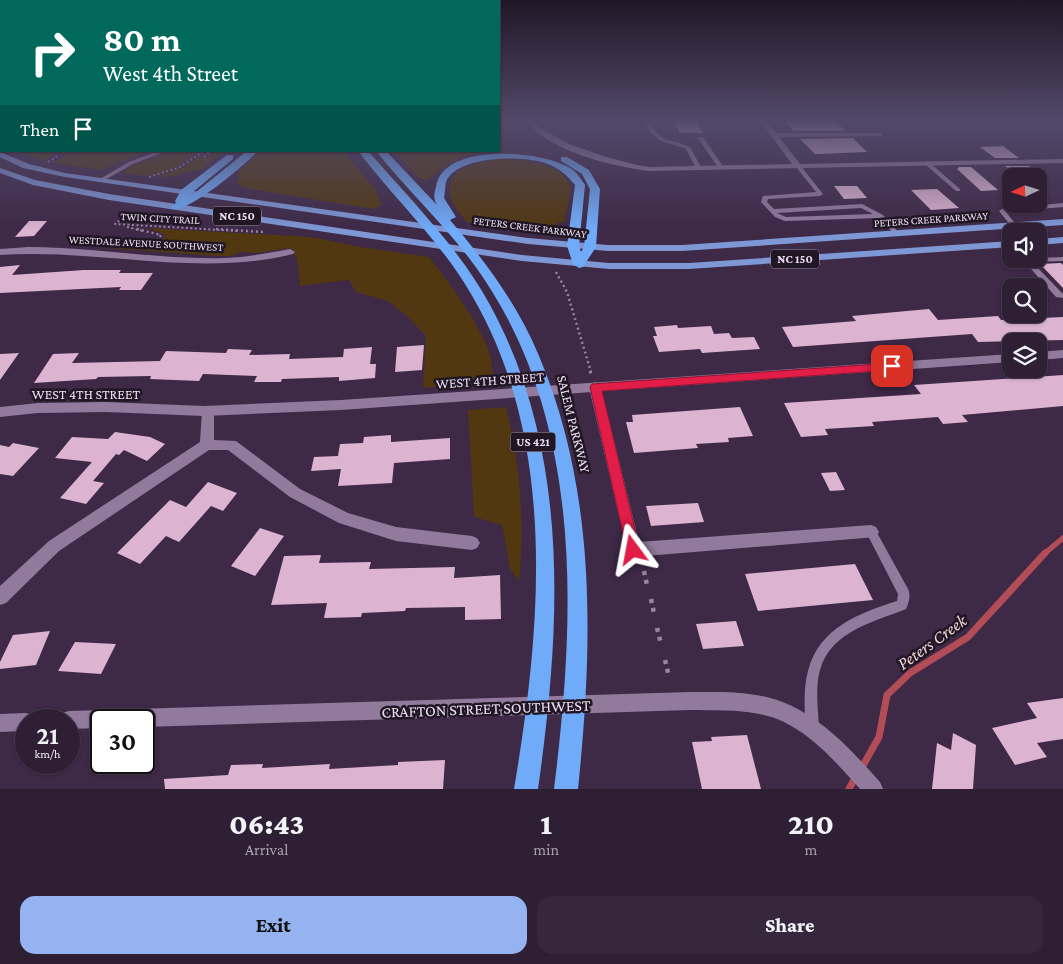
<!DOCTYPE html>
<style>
:root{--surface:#2e1f35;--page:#36273d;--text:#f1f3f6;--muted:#a7a2ad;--line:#493d50;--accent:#95b2f1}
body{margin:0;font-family:"Crimson Pro",serif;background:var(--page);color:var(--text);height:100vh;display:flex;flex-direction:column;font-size:19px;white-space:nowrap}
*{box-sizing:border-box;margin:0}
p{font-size:16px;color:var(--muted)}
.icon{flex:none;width:28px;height:28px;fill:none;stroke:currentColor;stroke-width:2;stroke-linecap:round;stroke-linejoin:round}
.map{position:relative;height:789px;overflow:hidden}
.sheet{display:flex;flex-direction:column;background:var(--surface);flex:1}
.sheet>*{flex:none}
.hud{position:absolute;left:0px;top:0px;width:500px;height:152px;box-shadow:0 1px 4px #0004,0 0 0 1px var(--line);background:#00695c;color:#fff;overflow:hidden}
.needle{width:32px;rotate:266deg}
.fabs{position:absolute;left:1002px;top:168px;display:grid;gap:10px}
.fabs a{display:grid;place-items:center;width:45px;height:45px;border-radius:10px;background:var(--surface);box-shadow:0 1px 4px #0004,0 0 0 1px var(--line);font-size:25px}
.speed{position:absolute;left:15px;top:709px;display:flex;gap:10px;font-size:25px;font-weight:700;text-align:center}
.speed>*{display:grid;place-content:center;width:65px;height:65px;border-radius:50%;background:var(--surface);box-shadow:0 1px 4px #0004,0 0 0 1px var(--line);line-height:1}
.speed small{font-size:12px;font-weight:400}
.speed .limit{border:2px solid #111;border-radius:8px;background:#fff;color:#111}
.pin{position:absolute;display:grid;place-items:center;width:42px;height:42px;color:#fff;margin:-21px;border-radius:10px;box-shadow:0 2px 8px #0006}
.me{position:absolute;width:55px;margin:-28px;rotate:347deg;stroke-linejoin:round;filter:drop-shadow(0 0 4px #0008)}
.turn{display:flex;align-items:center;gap:18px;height:105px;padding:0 20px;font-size:22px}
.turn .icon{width:65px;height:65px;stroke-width:2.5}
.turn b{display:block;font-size:35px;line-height:42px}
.then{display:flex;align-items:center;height:48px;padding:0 20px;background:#0003;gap:10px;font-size:19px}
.eta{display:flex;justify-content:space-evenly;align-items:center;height:85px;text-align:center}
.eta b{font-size:30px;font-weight:800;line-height:35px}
.button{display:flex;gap:10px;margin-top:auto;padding:10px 20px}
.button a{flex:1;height:58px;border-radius:15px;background:var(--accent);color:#111;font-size:20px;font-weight:800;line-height:58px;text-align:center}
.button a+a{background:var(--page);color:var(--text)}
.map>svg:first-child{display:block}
.green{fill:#513810}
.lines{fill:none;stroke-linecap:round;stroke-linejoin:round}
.stream-far1{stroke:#b24d57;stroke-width:5.5}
.stream{stroke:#b24d57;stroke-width:7}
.building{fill:#dcb4d1}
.path-far3{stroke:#96859e;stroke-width:2;stroke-dasharray:2 2.5;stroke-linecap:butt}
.path-far2{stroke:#96859e;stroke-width:2.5;stroke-dasharray:2 3;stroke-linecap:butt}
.path-far1{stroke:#96859e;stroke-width:3;stroke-dasharray:2.5 4.5;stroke-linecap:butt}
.path{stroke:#96859e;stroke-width:4.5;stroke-dasharray:4 5;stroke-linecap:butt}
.service{fill:#927a9d;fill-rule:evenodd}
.minor{fill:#927a9d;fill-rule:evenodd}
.tertiary{fill:#927a9d;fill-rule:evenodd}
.primary{fill:#7e97d5;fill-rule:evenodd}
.motorway{fill:#70abfa;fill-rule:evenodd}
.route{fill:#e11d48;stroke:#92132f}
.labels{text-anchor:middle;stroke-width:5;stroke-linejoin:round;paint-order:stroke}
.far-street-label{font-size:11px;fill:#eddff3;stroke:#201624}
.shield{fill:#201624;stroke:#b0a3b5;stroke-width:1}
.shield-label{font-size:12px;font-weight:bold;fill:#eddff3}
.street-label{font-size:14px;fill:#eddff3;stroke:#201624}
.near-street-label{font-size:16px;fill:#eddff3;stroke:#201624}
.near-water-label{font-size:18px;font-style:italic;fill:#eed1d2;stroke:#201624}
</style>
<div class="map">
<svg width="1063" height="789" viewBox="0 0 1063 789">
<rect width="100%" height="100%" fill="#3e2947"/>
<!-- green -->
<path class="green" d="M17,151H142L145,153L100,170L52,163L68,154L57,152L43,161Z
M171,151H202L174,168L147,176L122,173L138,163Z
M215,151H225L199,171L196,170L169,177H155L182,168L199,157L207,158Z
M259,151H344L375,190L382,204L374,209L245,188L237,183L239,175L238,173Z
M394,151H496C465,153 449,162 427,181L417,176Z
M501,159C520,160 565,162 570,187C571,196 566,212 564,222H558C551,241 484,225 467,222C430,181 456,164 501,159Z
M149,228L311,237L360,247L429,257C446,278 484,330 490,355C492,363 493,373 494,381L423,388L426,336L406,315L388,301L356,292L349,280L300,286L297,258L290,248L256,253L241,252L230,256H218L107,248L110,245L148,247L162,240L165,235Z
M506,407C520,464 525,523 519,581L510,569L502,525L474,517L468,410Z"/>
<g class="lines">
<!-- stream-far1 -->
<path class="stream-far1" d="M1044,554L1063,538"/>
<!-- stream -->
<path class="stream" d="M861,769L879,737L887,695L910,673L968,637L1045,553
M849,789L856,776"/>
</g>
<!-- building -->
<path class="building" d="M674,121H696L703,133H680Z
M806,121H835L846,131H794L785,122Z
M853,138L867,152L815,154L800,139Z
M1003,146L1019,158H995L980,147Z
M1005,166H1029L1044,176H1019Z
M959,167H971L998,190L981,191L957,169Z
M834,186H857L867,198L844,199Z
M937,189L959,208L931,210L911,190Z
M29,221H47L34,236L15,237Z
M1061,263L1063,265V288L1040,264Z
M20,265L12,275L84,270H121L119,273H153L141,290H119L121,287L0,293V267Z
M929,309L938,320L998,316L1001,320L1063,317V340L978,342L972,334L793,347L782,327L856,321L852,316Z
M677,325L678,328L711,326L714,334L729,333L732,338L754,337L760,349L702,353L700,349L659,352L653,336H657L654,327Z
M424,345L422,370L395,372L397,347Z
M372,347L370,364H376L375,378L339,381V377L282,379L281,382H254L257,376L203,374L199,381L150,379L151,376L98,377L96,379L34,383L53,354L79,353L72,363L160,361L166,351L226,353L228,349L252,350L249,355L290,354L289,359L343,357L344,349Z
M19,353L0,380V354Z
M1063,375V406L962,415L968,422L943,424L938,417L872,422L874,426L825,429L828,435L801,437L784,403L921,394L914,385Z
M740,407L753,436L728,438L729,442L696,444L698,448L634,453L626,422H633L632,415Z
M115,432L150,437L165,444L147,461L124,450L119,455L116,454L93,481L104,483L86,504L60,498L92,462L55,458L72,437L108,439Z
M391,435V442L450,438V459L394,463L392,483L338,486L341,469L311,471L314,457L338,456L340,444L363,443L364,437Z
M13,443L39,448L13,476L0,474V445L9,447Z
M836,472L845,490L830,491L821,473Z
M208,482L237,493L223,511L211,506L179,542L166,536L140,564L117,553L170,500L186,507Z
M698,503L704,522L651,526L646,506Z
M260,528L284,536L255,576L231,566Z
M321,555L319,563L371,562L369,569L455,567L454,578L500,575L501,619L465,620V607L406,608L405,611L362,613L361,617L324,618L327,603L271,605L284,556Z
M855,564L873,600L758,611L745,574Z
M736,621L744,646L703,649L696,624Z
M50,631L36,665L0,669V662L13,635Z
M75,642L116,644L101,674L58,671Z
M1063,698V739L1037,743L1047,757L1015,765L992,728L1037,718L1027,703Z
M953,733L976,745L973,789H932L937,743L951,750Z
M747,735L761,789H702L692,742L712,741L711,737Z
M445,760L443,789H165L164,779L228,775L231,765L263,764L262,768L330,764L329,769L398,765V762Z"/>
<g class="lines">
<!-- path-far3 -->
<path class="path-far3" d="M204,157L211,151
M48,162L59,155
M149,177L180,167L204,151
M123,218L115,224L239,231
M127,227L143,231"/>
<!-- path-far2 -->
<path class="path-far2" d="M137,229L161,235L156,242L143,245
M216,229L263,232
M556,272L567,292L591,372"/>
<!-- path-far1 -->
<path class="path-far1" d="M590,371L592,376"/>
<!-- path -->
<path class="path" d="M644,571L647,585
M651,599L654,613
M657,628L661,644
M665,660L669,677"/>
<!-- service -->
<path class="service" d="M645,121H649C663,145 666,137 690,147L702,169L701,170H697L686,149C663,140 658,146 644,122Z
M880,133L882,134V136L774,137L771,135L774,133Z
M699,137H703L724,168L723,169H719L698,138Z
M158,151H167L133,164L103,181L98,180L129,162Z
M926,163H930L960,189V191H956L926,165Z
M796,165H800L823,194L820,196L768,199L767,202L774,209L862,204L883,215L900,234L899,235H895L879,218L785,221L775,217L761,202L763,196L816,192L796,167ZM861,208L873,214L786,217L777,213Z
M1063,203V207L1006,212L1017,226L1014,228L1012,227L999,211L1002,209Z
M1063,257V261L1032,262L1063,294V298L1056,297L1023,260V259H1039V258Z
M871,527L875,529L908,589C911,595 909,603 906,609C874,622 831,631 820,670C815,688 818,709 819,728L817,733L812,735L807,733L805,728C805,709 803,689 808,671C819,628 859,613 897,601L898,594L866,532L867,529Z"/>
<!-- minor -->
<path class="minor" d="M526,121H534L540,128L569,144L606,157L637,165L649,167L792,164L760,121H767L800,164L1063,159V163L649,171C612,166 550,152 526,121Z
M28,247C94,247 160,260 226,258C247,257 269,253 290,249L295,252L293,254C197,278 98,248 0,255V249Z
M595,382L601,387L639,542L871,525L876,527L879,532L876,537L633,557L628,555L589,387Z
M208,406L213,408L214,411V440L236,441L300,489L348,513L396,527L472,536L477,538L480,543L477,548L472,550L396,541L339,523L290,497L228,450H209L59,551L6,603L0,605V586L49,541L200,442L202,411L203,408Z
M690,692C712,692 734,691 756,695C809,703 846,744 880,782L883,789H860C832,758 802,722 759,714C737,709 713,711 690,710L144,727V720H101V728L69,729V720H60L62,713L69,711Z
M26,713L33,715L35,720H26V731L0,732V714Z"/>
<!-- tertiary -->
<path class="tertiary" d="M1063,350V358L1039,360V352Z
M1011,354V362L341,410L204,416L106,412L38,413L0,417V407L38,403L106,402L204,406L341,400Z"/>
<!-- primary -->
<path class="primary" d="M0,152L29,164L65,173L528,238L608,245H682L1063,219V225L682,251H608L528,244L65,177L23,168L0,157Z
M0,168L35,180L109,194L522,255L609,263H689L1011,241V247L689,269H609L522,261L109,200L33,185L0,173Z
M1063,237V243L1039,245V239Z"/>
<!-- motorway -->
<path class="motorway" d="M247,151H258C246,164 189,213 172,209L171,207L176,203L175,201L181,190L227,155H233V159L188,196L196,192Z
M358,151H368C411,200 459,248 490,305C571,453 561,627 538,789H514C542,624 559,433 465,284C435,236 393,197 358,151Z
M376,151H386L437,205C433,198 434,194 436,187C442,142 541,150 570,168C576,171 581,179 585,185L579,246L581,252L584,247L590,189L582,174L561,161V157H567L589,170L600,189L596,247L583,267L579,268L573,264L567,246L575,185C567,175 560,169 548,164C525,155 457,155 446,182C445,187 445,193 444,198L456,217L450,220C485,261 518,305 539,356C597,493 593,644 578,789H554C575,620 584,431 486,282C455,234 412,196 376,151Z"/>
</g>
<!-- sky -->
<linearGradient id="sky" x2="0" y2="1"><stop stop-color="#221727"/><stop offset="0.52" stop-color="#524969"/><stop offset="1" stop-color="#524969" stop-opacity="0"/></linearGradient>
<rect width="1063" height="231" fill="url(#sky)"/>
<!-- route -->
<path class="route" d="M892,363L898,366L892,370L602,391L640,550L638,555L633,557L628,555L590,387L592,384Z"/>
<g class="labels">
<!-- far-street labels -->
<g class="far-street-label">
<text transform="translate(160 218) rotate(3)" y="4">TWIN CITY TRAIL</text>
<text transform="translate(931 219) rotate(-4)" y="4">PETERS CREEK PARKWAY</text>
<text transform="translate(530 227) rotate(7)" y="4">PETERS CREEK PARKWAY</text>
<text transform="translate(146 243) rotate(3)" y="4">WESTDALE AVENUE SOUTHWEST</text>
</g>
<!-- shield labels -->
<g class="shield">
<rect x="213" y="206.5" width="48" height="19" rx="4"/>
<rect x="771" y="249.5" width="48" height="19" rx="4"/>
<rect x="510.5" y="432.5" width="45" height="19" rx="4"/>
</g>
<g class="shield-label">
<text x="237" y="220">NC 150</text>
<text x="795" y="263">NC 150</text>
<text x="533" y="446">US 421</text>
</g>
<!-- street labels -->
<g class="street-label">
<text transform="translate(490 380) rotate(-4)" y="5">WEST 4TH STREET</text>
<text x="86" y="399">WEST 4TH STREET</text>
<text transform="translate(574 424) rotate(76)" y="5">SALEM PARKWAY</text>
</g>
<!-- near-street labels -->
<g class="near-street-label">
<text transform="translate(486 708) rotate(-2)" y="6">CRAFTON STREET SOUTHWEST</text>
</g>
<!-- near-water labels -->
<g class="near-water-label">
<text transform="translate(932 642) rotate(-36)" y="6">Peters Creek</text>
</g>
</g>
</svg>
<div class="fabs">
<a><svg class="needle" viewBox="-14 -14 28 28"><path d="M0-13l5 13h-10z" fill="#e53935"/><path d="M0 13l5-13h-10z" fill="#a7a2ad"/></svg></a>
<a><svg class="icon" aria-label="sound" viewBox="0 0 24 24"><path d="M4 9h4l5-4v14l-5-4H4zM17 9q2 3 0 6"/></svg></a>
<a><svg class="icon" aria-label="search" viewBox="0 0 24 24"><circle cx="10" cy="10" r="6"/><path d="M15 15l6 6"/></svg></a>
<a><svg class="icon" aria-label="layers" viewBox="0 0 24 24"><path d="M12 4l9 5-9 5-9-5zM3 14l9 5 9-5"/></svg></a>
</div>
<div class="speed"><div>21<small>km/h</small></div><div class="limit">30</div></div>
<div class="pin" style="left:892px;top:366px;background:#d93025"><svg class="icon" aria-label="arrive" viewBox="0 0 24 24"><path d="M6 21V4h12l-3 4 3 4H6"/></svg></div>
<svg class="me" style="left:633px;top:550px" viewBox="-20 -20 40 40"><path d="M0-17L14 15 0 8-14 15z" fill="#e11d48" stroke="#fff" stroke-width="4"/></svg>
<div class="hud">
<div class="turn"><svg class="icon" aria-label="right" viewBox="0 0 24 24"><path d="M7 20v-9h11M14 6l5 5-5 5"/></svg><div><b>80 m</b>West 4th Street</div></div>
<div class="then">Then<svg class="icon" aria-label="arrive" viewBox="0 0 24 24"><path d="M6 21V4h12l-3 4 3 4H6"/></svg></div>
</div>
</div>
<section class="sheet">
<div class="eta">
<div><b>06:43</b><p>Arrival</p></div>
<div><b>1</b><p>min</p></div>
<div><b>210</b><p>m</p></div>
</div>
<div class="button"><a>Exit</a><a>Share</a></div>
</section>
